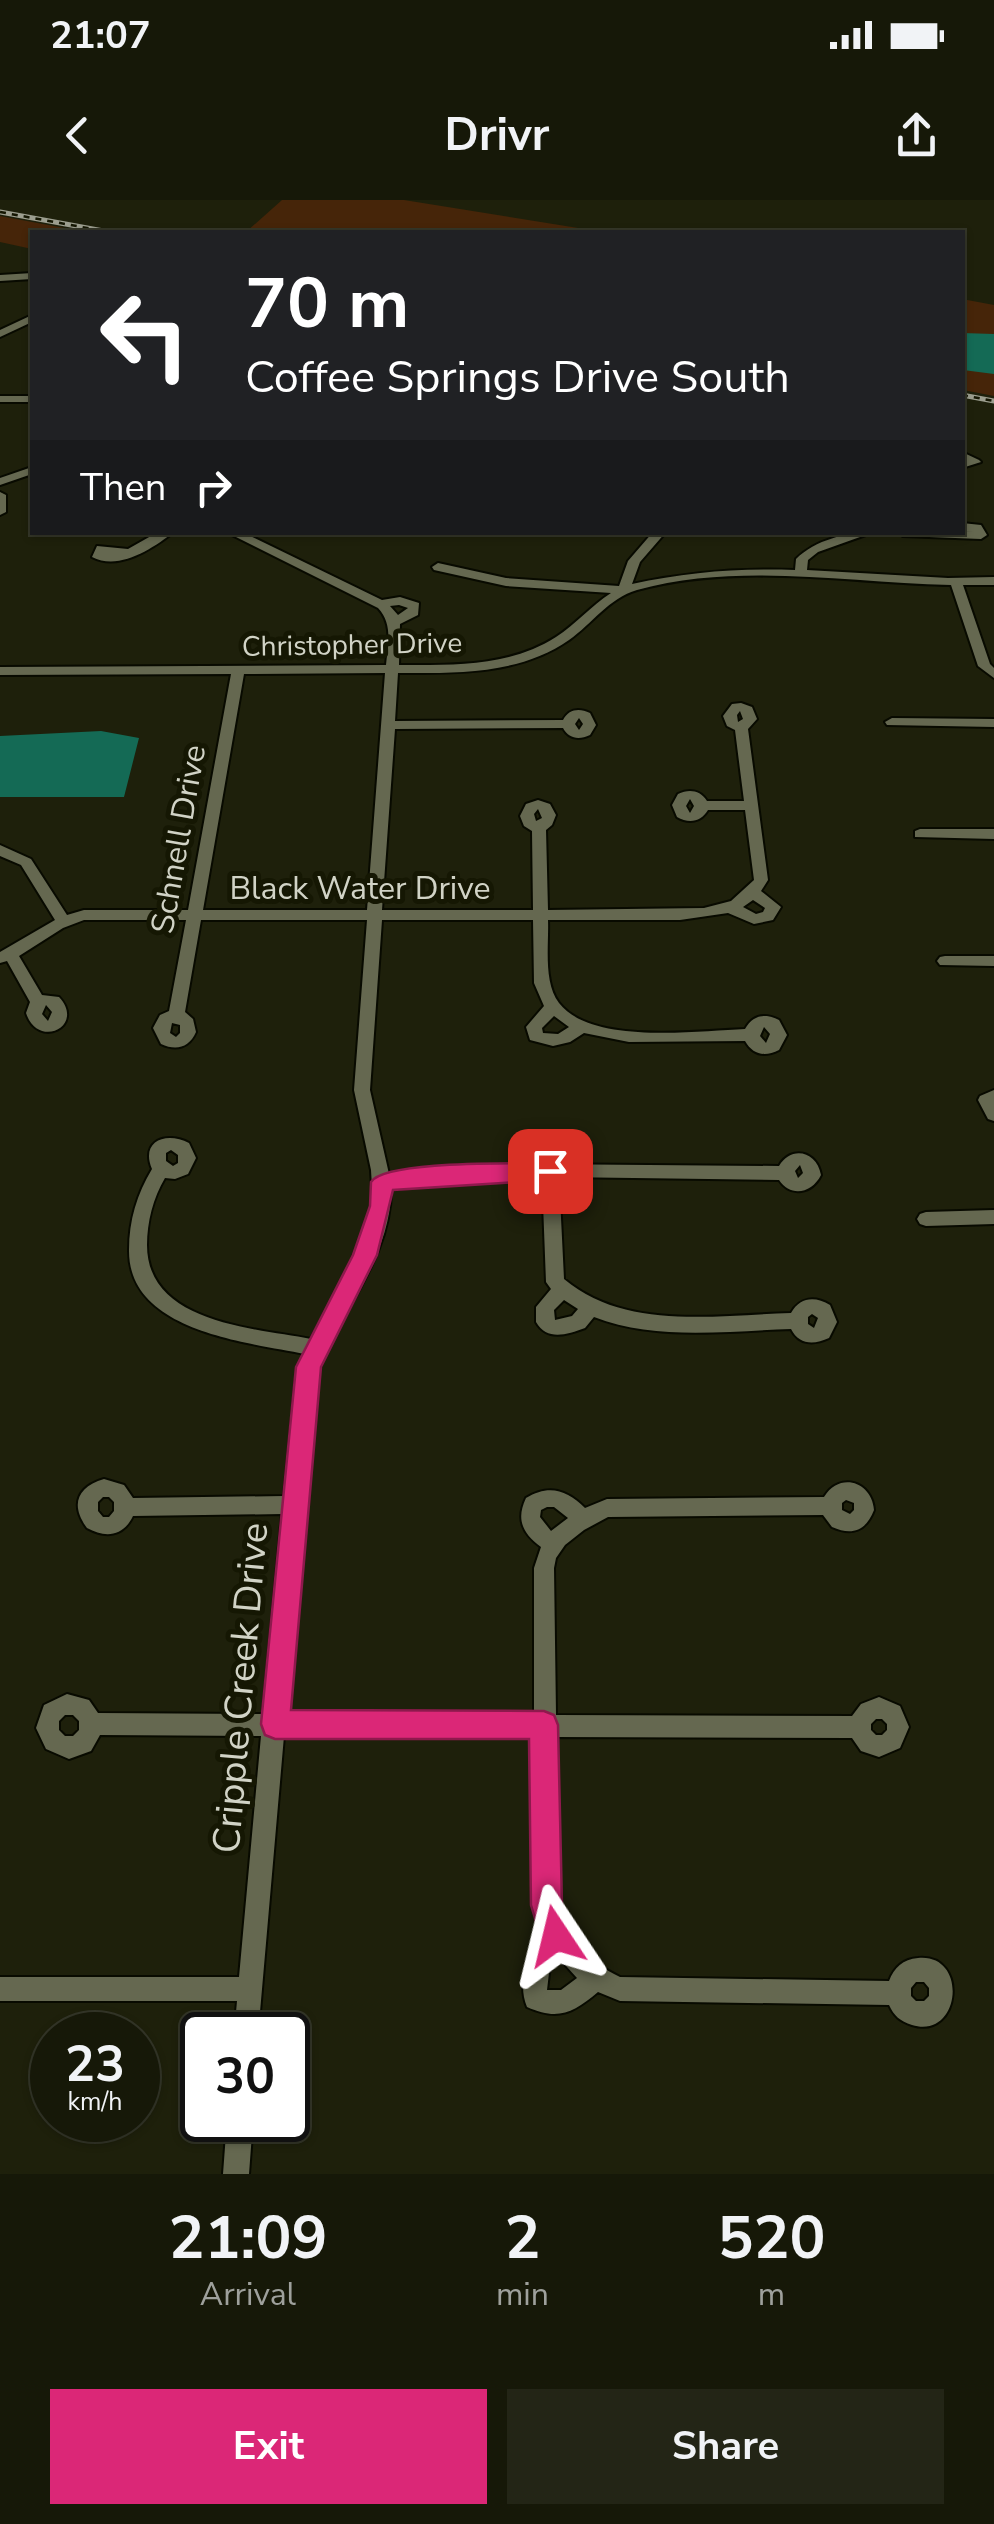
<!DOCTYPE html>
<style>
:root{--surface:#161808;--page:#232516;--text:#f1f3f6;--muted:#9ea09c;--line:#353729;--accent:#db2777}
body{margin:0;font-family:"Nunito Sans",sans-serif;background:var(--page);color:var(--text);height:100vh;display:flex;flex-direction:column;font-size:38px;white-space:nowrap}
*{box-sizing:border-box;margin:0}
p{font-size:32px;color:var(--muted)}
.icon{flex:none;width:55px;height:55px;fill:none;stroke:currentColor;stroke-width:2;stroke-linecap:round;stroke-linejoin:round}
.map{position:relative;height:1974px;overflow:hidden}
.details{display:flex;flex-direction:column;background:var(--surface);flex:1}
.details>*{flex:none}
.top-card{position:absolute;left:30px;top:30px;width:935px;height:305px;border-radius:0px;box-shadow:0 2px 8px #0004,0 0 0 2px var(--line);background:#202124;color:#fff;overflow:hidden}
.speed{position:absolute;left:30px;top:1812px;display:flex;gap:20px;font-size:50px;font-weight:700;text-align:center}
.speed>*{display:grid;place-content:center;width:130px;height:130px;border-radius:50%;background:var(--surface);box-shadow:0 2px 8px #0004,0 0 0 2px var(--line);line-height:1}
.speed small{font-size:25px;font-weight:400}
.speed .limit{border:5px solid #111;border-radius:15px;background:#fff;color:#111}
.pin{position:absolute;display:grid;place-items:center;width:85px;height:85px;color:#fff;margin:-42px;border-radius:20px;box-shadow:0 5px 15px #0006}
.me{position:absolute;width:110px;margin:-55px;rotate:350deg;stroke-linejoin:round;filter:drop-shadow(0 0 8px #0008)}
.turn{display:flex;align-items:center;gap:35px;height:210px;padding:0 50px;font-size:45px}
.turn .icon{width:130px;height:130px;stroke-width:2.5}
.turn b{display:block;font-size:70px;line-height:85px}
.then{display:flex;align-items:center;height:95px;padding:0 50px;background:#0003;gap:20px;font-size:38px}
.eta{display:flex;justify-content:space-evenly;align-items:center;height:170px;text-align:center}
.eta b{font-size:60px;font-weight:700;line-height:70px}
.cta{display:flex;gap:20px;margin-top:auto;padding:20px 50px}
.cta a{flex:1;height:115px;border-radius:0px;background:var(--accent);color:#fff;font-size:40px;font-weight:700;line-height:115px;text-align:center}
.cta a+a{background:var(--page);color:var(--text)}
.status{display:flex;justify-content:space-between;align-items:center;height:70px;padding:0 50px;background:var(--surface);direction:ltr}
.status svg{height:28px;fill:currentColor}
header{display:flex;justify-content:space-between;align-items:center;height:130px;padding:0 50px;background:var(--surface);font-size:45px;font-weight:700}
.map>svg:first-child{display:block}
.green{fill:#462509}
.water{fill:#146a55}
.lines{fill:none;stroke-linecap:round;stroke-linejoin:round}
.minor-casing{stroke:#080a00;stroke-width:4}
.minor{fill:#656850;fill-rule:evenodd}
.rail-casing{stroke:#9c9e8f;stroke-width:5}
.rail{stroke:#151703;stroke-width:2.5;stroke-dasharray:6;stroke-linecap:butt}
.route{fill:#db2777;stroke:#8e194d;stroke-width:2.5}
.labels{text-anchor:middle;stroke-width:10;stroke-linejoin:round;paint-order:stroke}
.far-street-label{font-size:28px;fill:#d1d3c6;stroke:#151703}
.street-label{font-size:32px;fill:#d1d3c6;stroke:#151703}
.near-street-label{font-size:38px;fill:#d1d3c6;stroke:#151703}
</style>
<div class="status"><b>21:07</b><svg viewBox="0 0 49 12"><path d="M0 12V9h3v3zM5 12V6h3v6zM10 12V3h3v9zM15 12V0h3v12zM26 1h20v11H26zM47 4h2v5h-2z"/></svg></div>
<header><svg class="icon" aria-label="back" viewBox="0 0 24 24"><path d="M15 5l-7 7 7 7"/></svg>Drivr<svg class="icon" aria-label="share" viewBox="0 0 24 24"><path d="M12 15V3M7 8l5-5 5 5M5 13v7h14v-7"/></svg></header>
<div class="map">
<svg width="994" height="1974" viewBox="0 0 994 1974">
<rect width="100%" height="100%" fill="#1e200b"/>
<!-- green -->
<path class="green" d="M282,0H404L603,32H246Z
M0,16L86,32H32V49L0,42Z
M962,99L994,105V196L963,190Z"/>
<!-- water -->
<path class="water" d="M962,133L994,134V174L963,170Z
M101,531L139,538L124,597H0V536Z"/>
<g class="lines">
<defs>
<path id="minor" d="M32,73V79L0,81V75Z
M32,115V122L0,137V130Z
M0,196H32V202H0Z
M962,252L979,260L981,262L962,268L965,261Z
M32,267V274L0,285V278Z
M0,292L6,295V312L0,315Z
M962,323L981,325L987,335L981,339L903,336L897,332L973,331H962Z
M158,332H174C152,349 119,371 92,357L97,346L128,349Z
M226,332H242L382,400L400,397L419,403L418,415L400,424L399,465C453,465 509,467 556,437C576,424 591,406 611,393L506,386L434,370L432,367L438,363L506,378L619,386L628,361L653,332H666L640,362L632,384C687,372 739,368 795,370L796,359C815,340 847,332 874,332L818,352L808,360L807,370L948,378L994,377V385H963L990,464L994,468V478L978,466L951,385C847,383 739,362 637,390C609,398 592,424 569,440C519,475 456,473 398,473L395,521L563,520C569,509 579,508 590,513L596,525L590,535C579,540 569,539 563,528L395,529L382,710H533L532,631L524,626L520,616L526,604L538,600L550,604L556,615L552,625L546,630L548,710L704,708L731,701L754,680L745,610H708C701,622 689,624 677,617L672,605L678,594C689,589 700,590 707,601H744L735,530L727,526L723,516L732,504L741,503L752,507L757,519L748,529L768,680L761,691L781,707L773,720L754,724L728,713L680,720H548C549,745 543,782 559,803C591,845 697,831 745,829C753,815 765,813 779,820L787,835L779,850C765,857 753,855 745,841L629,842L584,833L570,842L553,846L530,840L526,827L544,806L534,783L533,720H382L370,890L389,974L532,964L779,966C791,945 817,951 821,975C812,993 791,998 779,980L559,977L564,1079C626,1131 715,1115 791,1113C800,1097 815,1096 830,1105L837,1122L829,1138C814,1145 799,1145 791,1129C727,1131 655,1141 594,1117L585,1128C566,1135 547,1141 536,1122V1107L551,1089L546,1082L542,977L391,988C392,1059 336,1114 316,1179L286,1514L534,1515V1368L541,1347C522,1333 516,1319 526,1298C549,1284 567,1290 585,1308L607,1299L824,1297C840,1271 872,1282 874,1310C866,1331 852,1336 832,1327L823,1315L608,1317L584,1330L565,1345L556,1358L554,1368L556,1515L852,1516L861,1504L879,1497L900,1506L909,1527L900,1548L879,1557L861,1551L852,1538L557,1537L559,1705C570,1738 588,1762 620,1777L889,1781C894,1768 903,1759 918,1758C969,1753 961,1840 912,1825C900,1821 894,1816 889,1805L620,1801L598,1792C573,1813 558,1821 527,1807C516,1780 530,1754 545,1732L535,1705L534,1537L284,1536L258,1835H234L237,1801H0V1777H239L261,1536L100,1535L91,1551L69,1559L46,1549L36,1528L44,1505L67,1494L89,1500L98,1513L263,1514L282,1314L133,1316C123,1337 105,1338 87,1328C70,1305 77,1287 104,1279L124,1285L133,1298L284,1296L296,1179L305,1154C245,1142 128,1131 129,1050C129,1020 137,994 152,969C140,941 166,931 189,943L196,958L188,974L175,979L165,978C153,998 147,1022 147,1045C147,1123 253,1128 311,1139L362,1047L373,1004L371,970L354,890L367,720H201L185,812L193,819L196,832C189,848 176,851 161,844L153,828L160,815L169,811L186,720H84L63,728L19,756L42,795L59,797C86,826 38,850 26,813L30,802L7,761L0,763V752L55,720L21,665L0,656V645L31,659L67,715L84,710H188L231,474L0,475V467L386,465C388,444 393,424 378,408ZM399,405L408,408L398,415L390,406ZM385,473L367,710H203L244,474ZM740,511L743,519L738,522L737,515ZM579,518L583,524L579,530L575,524ZM690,599L694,606L690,613L686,606ZM538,609L542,618L536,621L534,614ZM753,700L765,708L763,712L756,714L743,707ZM46,805L52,812L48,821L42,814ZM554,816L569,827L558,834L543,833L542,828ZM172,823L180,825V833L176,837L170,833ZM764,827L770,834L766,843L760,836ZM171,950L178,955V963L173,966L166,961V953ZM800,965L803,973L798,978L795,971ZM564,1100L578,1109L572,1116L555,1120L554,1110ZM812,1114L818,1118L814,1128L808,1124V1117ZM103,1297H109L114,1302V1311L109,1317H103L98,1311V1302ZM846,1300L854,1303V1310L850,1314L842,1310V1303ZM547,1307H554L568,1318L551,1331L540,1317L541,1310ZM65,1515H73L79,1521V1530L73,1536H65L59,1530V1521ZM876,1519H882L887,1524V1530L882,1535H876L871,1530V1524ZM557,1756L577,1778L561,1790H547L549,1773ZM916,1782H924L929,1788V1796L924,1801H916L911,1796V1788Z
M892,518L994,519V527L887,525L885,522Z
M920,629H994V639L915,637V631Z
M945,756H994V766L940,765L937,761L940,757Z
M994,890V921L988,919L978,900L980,896Z
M994,1010V1024L926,1026L920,1024L917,1019L920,1014L926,1012Z
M227,1920H253L249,1974H223Z"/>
</defs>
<!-- minor casing -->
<use href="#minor" class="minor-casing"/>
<!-- minor -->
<use href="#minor" class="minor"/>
<defs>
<path id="rail" d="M0,12L109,32
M962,195L994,201"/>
</defs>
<!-- rail casing -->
<use href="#rail" class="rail-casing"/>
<!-- rail -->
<use href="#rail" class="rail"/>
</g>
<!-- route -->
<path class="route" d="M550,963L561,971L550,980L393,990L377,1055L321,1167L291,1510L544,1511L554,1515L558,1525L562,1705L571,1736L567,1748L556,1752L544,1748L531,1705L529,1539H275L265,1535L261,1524L296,1167L353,1055L370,1006L371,982C385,960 519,964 550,963Z"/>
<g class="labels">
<!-- far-street labels -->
<g class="far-street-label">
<text transform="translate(352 444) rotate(-1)" y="10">Christopher Drive</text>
</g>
<!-- street labels -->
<g class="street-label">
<text transform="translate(178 639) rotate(-80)" y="11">Schnell Drive</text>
<text x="360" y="699">Black Water Drive</text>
</g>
<!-- near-street labels -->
<g class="near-street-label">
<text transform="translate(240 1488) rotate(-85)" y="13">Cripple Creek Drive</text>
</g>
</g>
</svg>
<div class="speed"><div>23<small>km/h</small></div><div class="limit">30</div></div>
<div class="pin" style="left:550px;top:971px;background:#d93025"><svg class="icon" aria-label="arrive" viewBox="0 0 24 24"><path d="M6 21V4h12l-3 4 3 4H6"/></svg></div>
<svg class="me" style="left:556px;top:1736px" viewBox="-20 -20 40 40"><path d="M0-17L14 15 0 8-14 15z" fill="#db2777" stroke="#fff" stroke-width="4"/></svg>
<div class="top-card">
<div class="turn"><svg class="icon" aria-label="left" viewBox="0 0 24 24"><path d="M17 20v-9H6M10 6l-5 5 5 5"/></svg><div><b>70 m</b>Coffee Springs Drive South</div></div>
<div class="then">Then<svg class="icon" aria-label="right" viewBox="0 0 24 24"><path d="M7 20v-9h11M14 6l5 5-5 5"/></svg></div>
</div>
</div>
<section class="details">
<div class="eta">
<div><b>21:09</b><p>Arrival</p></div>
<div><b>2</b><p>min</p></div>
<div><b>520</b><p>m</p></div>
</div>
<div class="cta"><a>Exit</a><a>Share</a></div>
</section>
